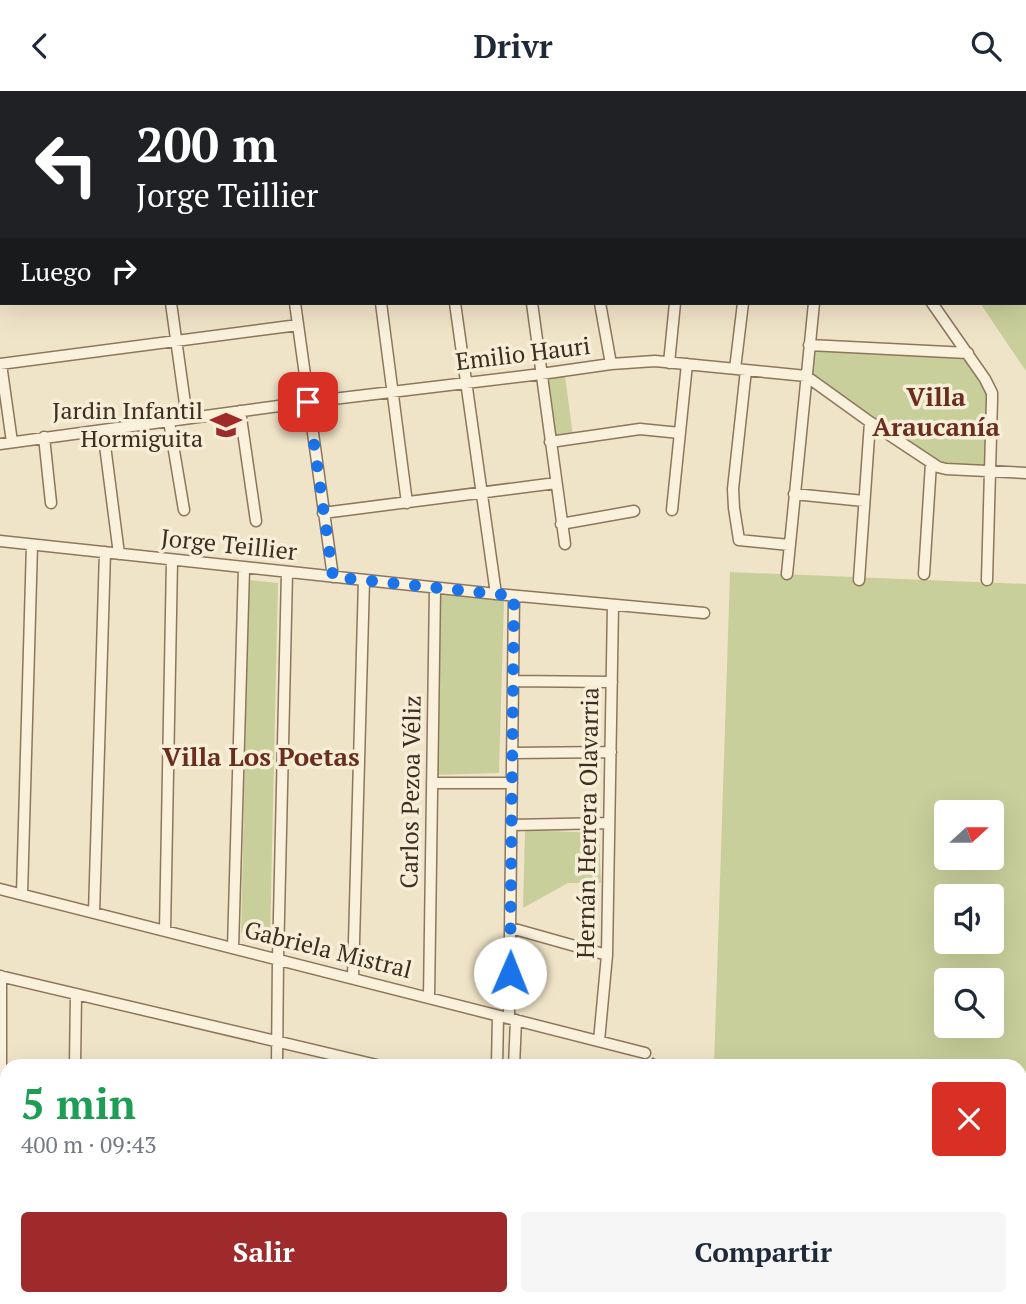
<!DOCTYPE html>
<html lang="es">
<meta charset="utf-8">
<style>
:root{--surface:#fff;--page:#f6f6f7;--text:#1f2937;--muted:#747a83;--accent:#9e2a2b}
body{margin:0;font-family:"PT Serif",serif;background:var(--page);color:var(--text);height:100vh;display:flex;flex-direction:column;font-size:26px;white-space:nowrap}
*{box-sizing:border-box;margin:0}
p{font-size:23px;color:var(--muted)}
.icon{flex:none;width:38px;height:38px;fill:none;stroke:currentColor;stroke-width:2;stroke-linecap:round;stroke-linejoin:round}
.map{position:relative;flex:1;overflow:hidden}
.side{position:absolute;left:0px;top:968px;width:1027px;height:247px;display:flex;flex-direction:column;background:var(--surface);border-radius:21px 21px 0 0;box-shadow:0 7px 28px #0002}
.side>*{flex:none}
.guide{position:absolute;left:0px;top:0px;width:1027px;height:214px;box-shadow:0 7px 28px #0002;background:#202124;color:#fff;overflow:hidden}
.needle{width:46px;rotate:69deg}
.buttons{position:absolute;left:934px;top:709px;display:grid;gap:14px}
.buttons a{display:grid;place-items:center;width:70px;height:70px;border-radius:7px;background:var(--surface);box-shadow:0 7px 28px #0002;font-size:35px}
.pin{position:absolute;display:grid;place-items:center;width:60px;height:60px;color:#fff;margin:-30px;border-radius:14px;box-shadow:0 4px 10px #0006}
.me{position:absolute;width:77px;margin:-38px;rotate:1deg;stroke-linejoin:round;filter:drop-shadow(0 0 5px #0008)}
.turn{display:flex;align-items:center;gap:24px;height:147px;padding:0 21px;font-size:32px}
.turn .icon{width:91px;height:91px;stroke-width:2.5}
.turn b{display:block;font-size:49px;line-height:60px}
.then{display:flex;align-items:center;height:66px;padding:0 21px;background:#0003;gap:14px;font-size:26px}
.round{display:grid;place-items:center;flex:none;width:74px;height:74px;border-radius:7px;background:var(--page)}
.head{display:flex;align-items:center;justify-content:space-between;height:119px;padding:0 21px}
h1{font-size:42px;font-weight:700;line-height:52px;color:#1e9e55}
.action{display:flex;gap:14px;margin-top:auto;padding:14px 21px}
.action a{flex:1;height:80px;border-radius:7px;background:var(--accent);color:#fff;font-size:28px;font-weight:700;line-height:80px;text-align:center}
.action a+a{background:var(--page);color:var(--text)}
header{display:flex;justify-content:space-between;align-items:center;height:91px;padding:0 21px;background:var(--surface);font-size:32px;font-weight:700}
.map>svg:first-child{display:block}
.green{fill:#c9cf9b;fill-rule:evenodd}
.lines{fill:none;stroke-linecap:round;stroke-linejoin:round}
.street-casing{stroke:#8d765c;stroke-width:13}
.path{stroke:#8d765c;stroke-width:2.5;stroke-dasharray:5 3.5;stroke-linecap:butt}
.street{stroke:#faf1dc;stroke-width:10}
.route{stroke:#1a73e8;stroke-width:12;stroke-dasharray:0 21.6}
.labels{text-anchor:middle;stroke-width:7;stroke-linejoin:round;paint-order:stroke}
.street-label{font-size:24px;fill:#3d2e20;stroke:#f7eed8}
.poi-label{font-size:24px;fill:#3d2e20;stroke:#f7eed8;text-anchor:end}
.neighbourhood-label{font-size:26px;font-weight:bold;fill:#6b2e1e;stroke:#f7eed8}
</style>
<header><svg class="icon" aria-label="back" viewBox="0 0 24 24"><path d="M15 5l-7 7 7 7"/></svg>Drivr<svg class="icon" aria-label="search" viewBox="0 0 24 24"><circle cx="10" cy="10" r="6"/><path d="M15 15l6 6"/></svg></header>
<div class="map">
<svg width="1026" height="1213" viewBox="0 0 1026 1213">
<rect width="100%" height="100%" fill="#f0e4c8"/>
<!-- green -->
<path class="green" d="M1026,138V280L980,212H1026Z
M810,256L966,264L990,305L988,378L947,376L808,285Z
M565,285L573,345L554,348L546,288Z
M730,481L1026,493V1056L1020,1055V975H714ZM947,721H992V766H947ZM947,805H992V850H947ZM947,889H992V934H947Z
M249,489L278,492L270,848L241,842Z
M439,503L504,510L499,682L432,684Z
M525,739L599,742L601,792H568L523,817Z"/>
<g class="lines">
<defs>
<path id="street" d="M1,0L2,5
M70,0V2
M143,0L144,2
M215,0L216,2
M284,0V2
M617,0V2
M747,0L749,2
M843,0L844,2
M937,0L938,2
M420,2H425
M593,2V0
M661,2L662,0
M670,2L680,0
M893,2L896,0
M0,127L2,126
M0,202H2
M171,212L187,327
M295,212L333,486
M381,212L407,412
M455,212L496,503
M532,212L565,453
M600,212L611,273
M932,212L985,288L992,302V308L987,489
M809,254L968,262
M669,272L675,212
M0,273L298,234
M1,273L12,351
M735,278L743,212
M746,279L733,398L734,417L739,449L789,454
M240,320L256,430
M169,330L184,419
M103,339L119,463
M44,346L51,412
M550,351L640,338L680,342
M0,353L308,311L541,283L611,273L655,270L806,285L870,331L938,376L946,378L1026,382
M794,403L864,410
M672,419L687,273
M323,422L556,392
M561,433L634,420
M0,450L496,503L704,522
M787,483L814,212
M924,483L931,372
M859,489L870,331
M513,590L612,591
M512,662L611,661
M432,692H512
M512,734L609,732
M0,798L645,962
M22,803L32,454
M94,822L105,461
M511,837L607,864
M165,840L172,469
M233,857L244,477
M0,885L381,975
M353,887L364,489
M429,907L435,497
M509,927L514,505
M599,950L607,864L613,514
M75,975L76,903
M277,975L278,868L287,482
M497,975L498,925
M514,975L516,929
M1,1091V885
M504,1208V1213
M275,1213V1208
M351,1213V1208
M424,1213V1208
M593,1213L605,1208"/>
</defs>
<!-- street casing -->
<use href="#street" class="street-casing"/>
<!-- path -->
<path class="path" d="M652,967L664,975
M1020,1072H1026
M1020,1199L1026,1201"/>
<!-- street -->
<use href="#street" class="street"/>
</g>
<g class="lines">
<!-- route -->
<path class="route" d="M308,311L333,486L514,505L510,882"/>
</g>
<!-- icons -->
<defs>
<symbol id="school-bare" viewBox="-9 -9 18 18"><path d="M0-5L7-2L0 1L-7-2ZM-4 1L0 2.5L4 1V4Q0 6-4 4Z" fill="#9e2a2b" stroke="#f7eed8" stroke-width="2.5" paint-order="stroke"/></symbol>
</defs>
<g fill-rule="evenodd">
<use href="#school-bare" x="204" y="312" width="44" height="44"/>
</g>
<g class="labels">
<!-- street labels -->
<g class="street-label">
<text transform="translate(523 263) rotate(-7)" y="8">Emilio Hauri</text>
<text transform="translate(229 454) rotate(6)" y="8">Jorge Teillier</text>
<text transform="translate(411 701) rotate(-89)" y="8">Carlos Pezoa Véliz</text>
<text transform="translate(588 732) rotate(-89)" y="8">Hernán Herrera Olavarria</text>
<text transform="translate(328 859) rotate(14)" y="8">Gabriela Mistral</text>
</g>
<!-- poi labels -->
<g class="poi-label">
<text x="203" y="328">Jardin Infantil<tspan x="203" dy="28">Hormiguita</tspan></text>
</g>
<!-- neighbourhood labels -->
<g class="neighbourhood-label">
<text x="936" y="315">Villa<tspan x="936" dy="30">Araucanía</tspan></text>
<text x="261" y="675">Villa Los Poetas</text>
</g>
</g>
</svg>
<div class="buttons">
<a><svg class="needle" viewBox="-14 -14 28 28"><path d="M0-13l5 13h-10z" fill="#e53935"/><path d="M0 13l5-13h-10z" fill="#747a83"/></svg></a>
<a><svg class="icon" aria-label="sound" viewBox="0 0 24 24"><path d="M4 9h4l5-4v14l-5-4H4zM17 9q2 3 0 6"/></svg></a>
<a><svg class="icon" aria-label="search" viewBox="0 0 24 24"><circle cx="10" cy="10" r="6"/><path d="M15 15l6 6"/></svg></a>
</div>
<div class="pin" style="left:308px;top:311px;background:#d93025"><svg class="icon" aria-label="arrive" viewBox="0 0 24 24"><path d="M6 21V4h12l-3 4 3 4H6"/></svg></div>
<svg class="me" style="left:510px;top:882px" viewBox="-20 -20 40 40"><circle r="19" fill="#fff"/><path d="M0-13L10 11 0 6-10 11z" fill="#1a73e8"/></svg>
<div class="guide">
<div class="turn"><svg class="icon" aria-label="left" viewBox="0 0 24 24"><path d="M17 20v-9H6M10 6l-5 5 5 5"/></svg><div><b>200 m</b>Jorge Teillier</div></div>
<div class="then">Luego<svg class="icon" aria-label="right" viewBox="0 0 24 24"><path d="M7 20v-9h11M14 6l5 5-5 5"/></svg></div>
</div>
<section class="side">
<div class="head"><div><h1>5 min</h1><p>400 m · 09:43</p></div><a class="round" style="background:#d93025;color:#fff"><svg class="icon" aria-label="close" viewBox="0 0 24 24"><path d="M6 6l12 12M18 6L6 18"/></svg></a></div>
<div class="action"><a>Salir</a><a>Compartir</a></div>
</section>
</div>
